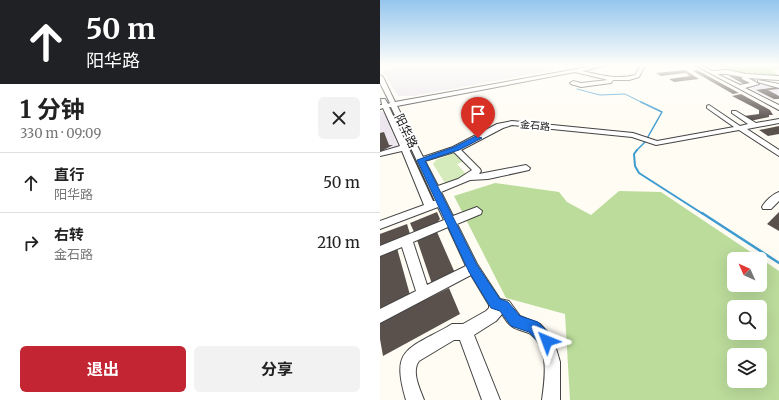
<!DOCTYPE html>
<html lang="zh">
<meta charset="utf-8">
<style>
:root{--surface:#fff;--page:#f2f2f2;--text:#222;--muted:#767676;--line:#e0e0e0;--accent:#c42533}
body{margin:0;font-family:Merriweather,"Noto Sans SC",serif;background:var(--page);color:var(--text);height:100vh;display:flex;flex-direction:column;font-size:15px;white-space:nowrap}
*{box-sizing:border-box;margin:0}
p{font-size:13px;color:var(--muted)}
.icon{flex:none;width:22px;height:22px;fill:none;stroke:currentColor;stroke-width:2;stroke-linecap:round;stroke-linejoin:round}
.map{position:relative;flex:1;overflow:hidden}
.panel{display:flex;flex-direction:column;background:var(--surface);width:380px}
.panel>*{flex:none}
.banner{background:#202124;color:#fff;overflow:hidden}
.needle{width:26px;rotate:315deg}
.tools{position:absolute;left:347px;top:252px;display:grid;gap:8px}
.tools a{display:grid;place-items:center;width:40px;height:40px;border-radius:6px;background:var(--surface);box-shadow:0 4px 16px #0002;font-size:20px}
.pin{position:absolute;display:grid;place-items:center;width:34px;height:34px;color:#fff;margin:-41px -17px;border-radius:50% 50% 50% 0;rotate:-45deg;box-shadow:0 0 4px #0007}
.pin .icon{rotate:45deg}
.me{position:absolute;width:44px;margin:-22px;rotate:316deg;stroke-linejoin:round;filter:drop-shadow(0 0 3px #0008)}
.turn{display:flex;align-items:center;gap:14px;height:84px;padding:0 20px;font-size:18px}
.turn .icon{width:52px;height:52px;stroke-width:2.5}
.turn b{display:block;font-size:28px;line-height:34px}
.round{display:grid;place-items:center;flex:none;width:42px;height:42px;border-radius:6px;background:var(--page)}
.headline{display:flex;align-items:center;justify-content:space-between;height:68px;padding:0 20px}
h1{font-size:24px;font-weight:700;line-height:30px}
.button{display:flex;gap:8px;margin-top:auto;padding:8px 20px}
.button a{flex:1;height:46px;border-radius:6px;background:var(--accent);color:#fff;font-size:16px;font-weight:700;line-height:46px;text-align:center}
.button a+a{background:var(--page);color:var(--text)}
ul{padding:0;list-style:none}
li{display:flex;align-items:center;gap:12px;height:60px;padding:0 20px;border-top:1px solid var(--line)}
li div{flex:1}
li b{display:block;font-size:15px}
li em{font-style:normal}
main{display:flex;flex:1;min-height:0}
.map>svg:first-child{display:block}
.industrial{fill:#ede6ef}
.green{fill:#d6ebbc}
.forest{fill:#bbdc9b;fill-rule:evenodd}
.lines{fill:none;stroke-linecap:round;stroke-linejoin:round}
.stream-far3{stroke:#3e9bd0;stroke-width:1}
.stream-far2{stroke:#3e9bd0;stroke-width:1.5}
.stream-far1{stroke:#3e9bd0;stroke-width:2}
.stream{stroke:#3e9bd0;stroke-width:2.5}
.building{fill:#5a514d}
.minor-casing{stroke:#444;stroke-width:2}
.path{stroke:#333;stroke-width:1;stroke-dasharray:2 1;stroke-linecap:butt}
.minor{fill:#fff;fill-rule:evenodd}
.route{fill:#1a73e8;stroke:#114b97}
.labels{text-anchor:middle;stroke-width:4;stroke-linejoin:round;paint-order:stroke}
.far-street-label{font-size:10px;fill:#111;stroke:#fff}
.street-label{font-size:12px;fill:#111;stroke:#fff}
</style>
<main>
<section class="panel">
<div class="banner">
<div class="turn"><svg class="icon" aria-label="ahead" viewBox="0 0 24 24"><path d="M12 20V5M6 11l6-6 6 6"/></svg><div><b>50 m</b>阳华路</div></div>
</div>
<div class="headline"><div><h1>1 分钟</h1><p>330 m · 09:09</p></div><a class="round"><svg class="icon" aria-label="close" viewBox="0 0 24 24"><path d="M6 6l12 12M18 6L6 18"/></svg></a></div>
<ul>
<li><svg class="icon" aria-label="ahead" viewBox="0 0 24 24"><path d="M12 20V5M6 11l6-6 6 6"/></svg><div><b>直行</b><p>阳华路</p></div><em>50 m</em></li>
<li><svg class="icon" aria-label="right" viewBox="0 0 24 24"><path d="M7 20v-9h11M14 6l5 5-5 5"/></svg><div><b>右转</b><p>金石路</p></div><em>210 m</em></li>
</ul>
<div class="button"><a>退出</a><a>分享</a></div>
</section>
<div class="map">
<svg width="399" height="400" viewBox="0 0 399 400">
<rect width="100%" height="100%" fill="#fffcf4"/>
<!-- industrial -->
<path class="industrial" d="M8,65H173L175,67L170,71L33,96H18L3,71L11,69Z
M358,75L399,87V99L393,100L347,76Z
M0,111L4,112L20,151L0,157Z"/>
<!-- green -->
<path class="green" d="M76,152L85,161L77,164L87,175L70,183H65L53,164L56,160Z"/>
<!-- forest -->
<path class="forest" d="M344,65H399V69L391,70L399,76H377L374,73H366V75L345,71L343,70L348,69L342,66Z
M115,183L179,192L187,202L211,215L239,191L281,192L399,271V400H190L185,314L126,298L74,196ZM354,259H380V285H354ZM354,307H380V333H354ZM354,355H380V381H354Z"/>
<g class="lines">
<!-- stream-far3 -->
<path class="stream-far3" d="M197,89L220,95L245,94L263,103"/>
<!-- stream-far2 -->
<path class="stream-far2" d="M256,151L265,142L282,112L261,102"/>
<!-- stream-far1 -->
<path class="stream-far1" d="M257,150L254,154L255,166L259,173L323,214"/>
<!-- stream -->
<path class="stream" d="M322,213L399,263"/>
</g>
<!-- building -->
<path class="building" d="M305,70L319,79L294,82L289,79L310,76L306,73L281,76L276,73Z
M317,70L359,93L353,94L313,71Z
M357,75L372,83L364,84L349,76Z
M397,87L399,89L388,90L399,96V99H394L376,90Z
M361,94L390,110L393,115H389V117L370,121L364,116L379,114V110L352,96Z
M399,126V134L388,136L379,130Z
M4,132L9,145H13L0,152V133Z
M57,212L60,219L56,224L34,232L30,223Z
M399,212V231L387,224Z
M27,224L30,234L0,246V234Z
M57,232L75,273L52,284L37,240Z
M17,248L30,295L0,309V255Z
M69,288L80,314L3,356L0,339V322Z"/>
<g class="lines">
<defs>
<path id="minor" d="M219,65H228L202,71C220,75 237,80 255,75L260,67L259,65H263L264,67L259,77L249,80H233L231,83L201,87L191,84L190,83L193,81L201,83L228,80L195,72L17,106L43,157L73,147L117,124L132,121L253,133L277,141L354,127L327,108V106L329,105L360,126L368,124L352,113V111H356L376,123L399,119V123L367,129L399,150V156L359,130L276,145L252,137L132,125L123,128L81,150L100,169L101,171L99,174L146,165L150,168L149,170L108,179L90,180L61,192L73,216L97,207L102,211L101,214L77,224L97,264L120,299L129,301L140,316L160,324L173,338L180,362V400H162C165,378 170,347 149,333C146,332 143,331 140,330C130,327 127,322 122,314L116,321L94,335L120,400H102L80,340H74L39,361C31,372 40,389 44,400H26C11,349 26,350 67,327L72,324H83L106,311L109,308V305L91,275L0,323V309L36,291L22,247L0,256V246L64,220L58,207L0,229V221L44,205L22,151L0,156V152L20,146L3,108L0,109V105H2L1,99H5L8,104L10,103L0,83V75L3,77L15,102ZM9,107H11L29,144L27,145ZM31,148L55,201H53L29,149ZM74,152L92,170L78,179L58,186L45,161ZM68,227L86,266L47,285L33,242Z
M315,65H320L332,71L347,70L366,74L399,76V80L368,78L379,84L365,88L399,105V110ZM337,74H347L362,77V79L370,83L360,85Z
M378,80L399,84V88L378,82Z
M399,192V201L391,209H383L382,207C385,201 393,194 399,192Z"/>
</defs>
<!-- minor casing -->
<use href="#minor" class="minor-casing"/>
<!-- path -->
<path class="path" d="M231,66L240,65"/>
<!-- minor -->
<use href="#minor" class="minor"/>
</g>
<!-- sky -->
<linearGradient id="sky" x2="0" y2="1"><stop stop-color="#95c6ee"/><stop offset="0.54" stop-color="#fffefa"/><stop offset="1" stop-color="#fffefa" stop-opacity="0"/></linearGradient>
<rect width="399" height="121" fill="url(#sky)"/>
<!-- route -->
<path class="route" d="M96,136L102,138L79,150L45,161L97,265L120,299L128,302L140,316L158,322L172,336L174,341L172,346L167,348L162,346L149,332L131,326L120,311L111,308L89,272L37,160L74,147Z"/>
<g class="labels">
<!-- far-street labels -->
<g class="far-street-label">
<text transform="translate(155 125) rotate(5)" y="4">金石路</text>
</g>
<!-- street labels -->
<g class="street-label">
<text transform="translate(26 131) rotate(64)" y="4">阳华路</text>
</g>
</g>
</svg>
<div class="tools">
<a><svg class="needle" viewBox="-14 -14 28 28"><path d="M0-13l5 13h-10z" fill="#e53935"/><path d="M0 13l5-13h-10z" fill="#767676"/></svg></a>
<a><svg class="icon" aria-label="search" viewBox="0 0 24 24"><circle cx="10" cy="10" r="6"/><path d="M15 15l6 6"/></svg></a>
<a><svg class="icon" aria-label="layers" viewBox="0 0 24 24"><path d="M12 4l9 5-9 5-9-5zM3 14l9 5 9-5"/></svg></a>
</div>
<div class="pin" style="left:98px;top:138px;background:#d93025"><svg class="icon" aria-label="arrive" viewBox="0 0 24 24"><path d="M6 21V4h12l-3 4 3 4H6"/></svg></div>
<svg class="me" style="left:167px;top:341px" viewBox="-20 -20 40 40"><path d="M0-17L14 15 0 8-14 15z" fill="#1a73e8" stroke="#fff" stroke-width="4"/></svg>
</div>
</main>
